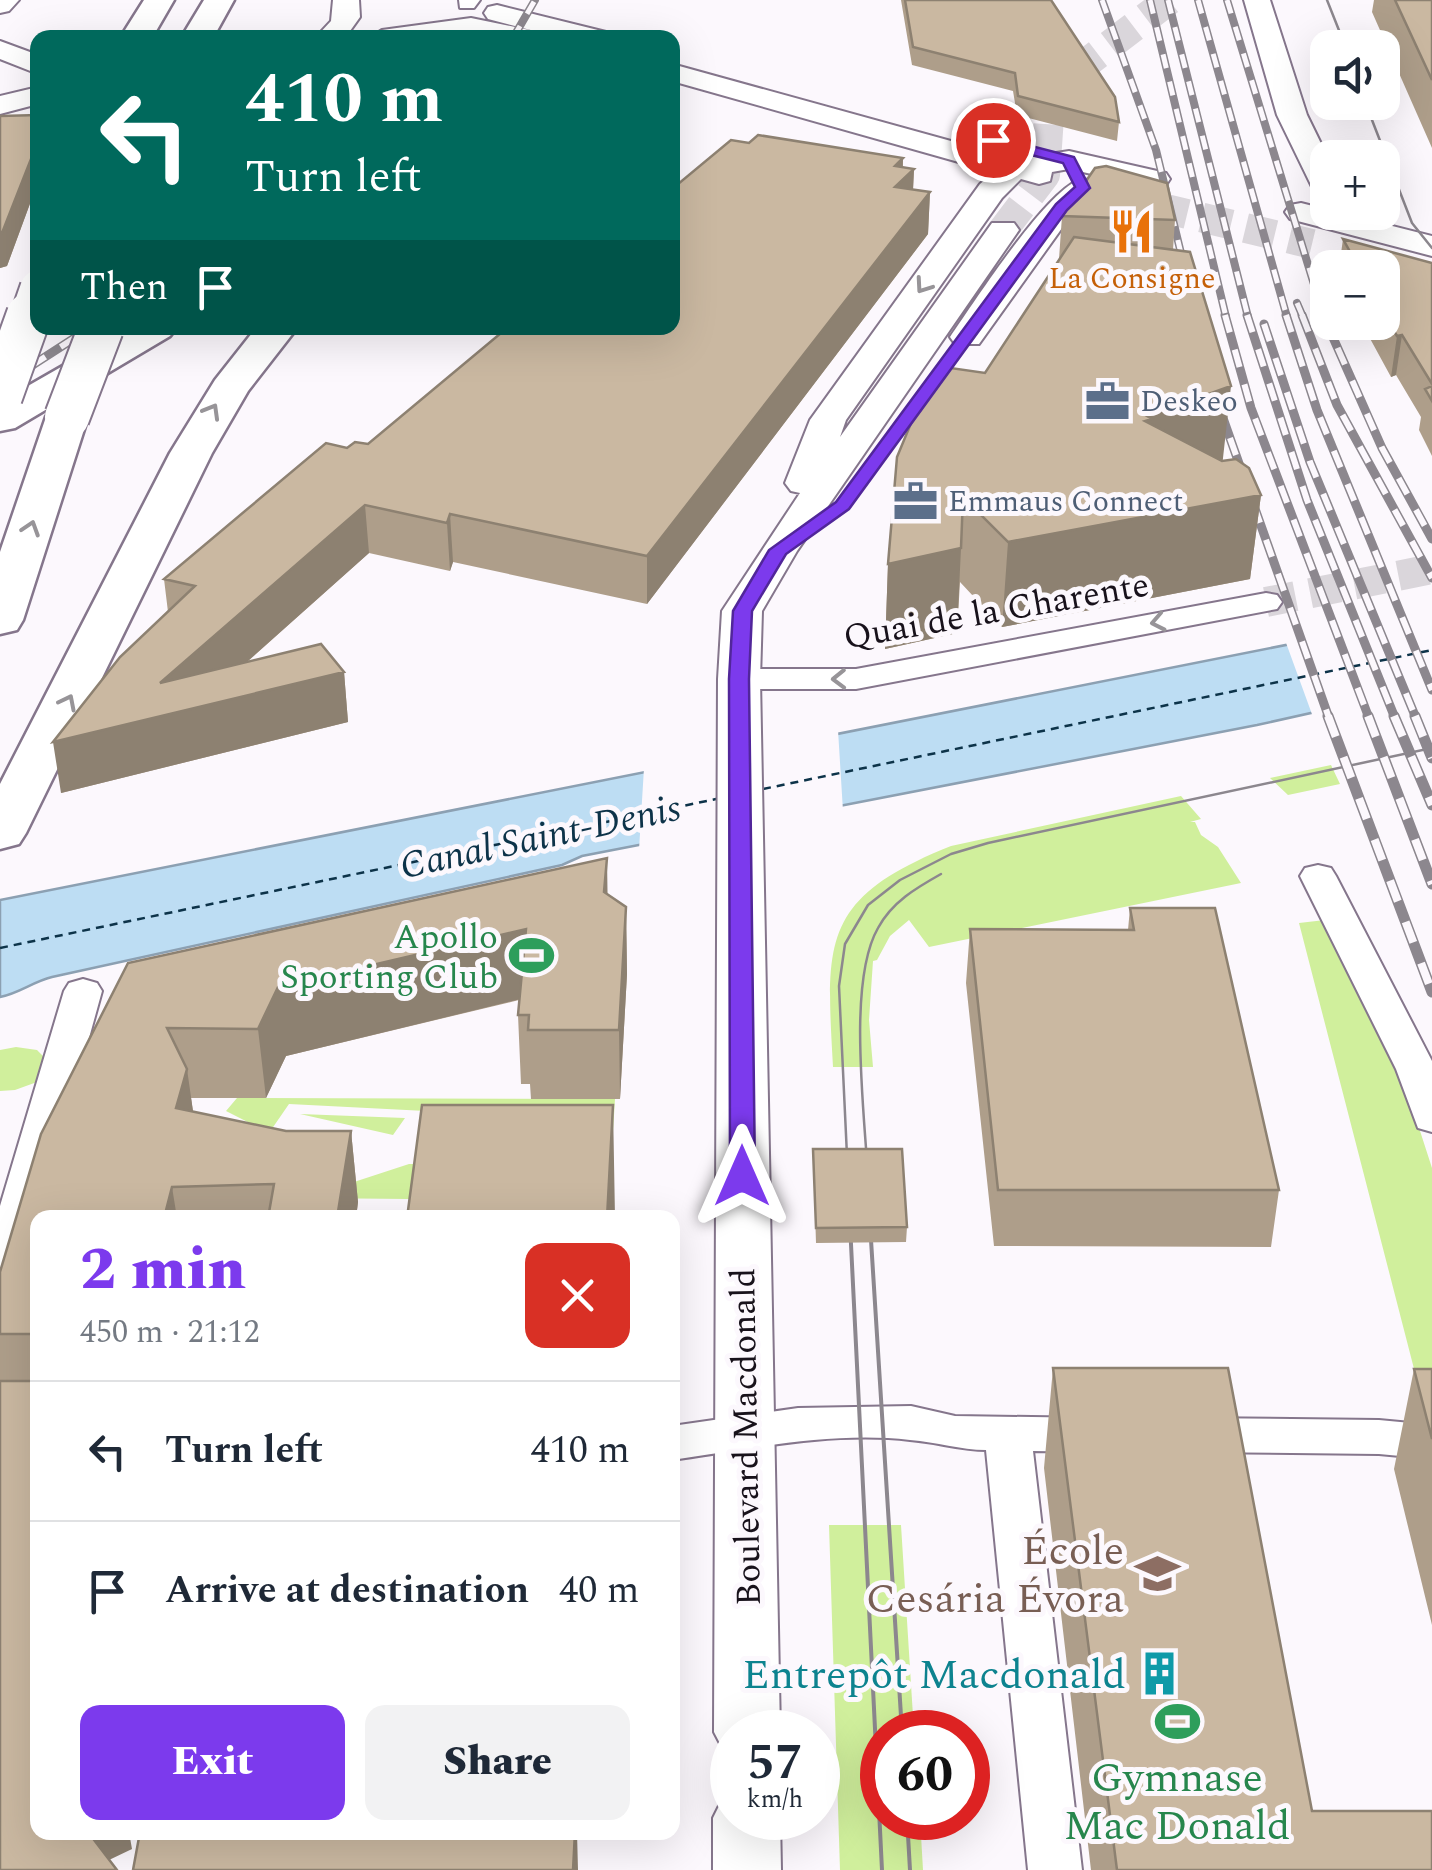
<!DOCTYPE html>
<meta charset="utf-8">
<style>
:root{--surface:#fff;--page:#f2f2f3;--text:#1f2937;--muted:#747a83;--line:#e0e1e3;--accent:#7c3aed}
body{margin:0;font-family:Spectral,serif;background:var(--page);color:var(--text);height:100vh;display:flex;flex-direction:column;font-size:38px;white-space:nowrap}
*{box-sizing:border-box;margin:0}
p{font-size:32px;color:var(--muted)}
.icon{flex:none;width:55px;height:55px;fill:none;stroke:currentColor;stroke-width:2;stroke-linecap:round;stroke-linejoin:round}
.map{position:relative;flex:1;overflow:hidden}
.details{position:absolute;left:30px;top:1210px;width:650px;height:630px;display:flex;flex-direction:column;background:var(--surface);border-radius:20px;box-shadow:0 10px 40px #0002}
.details>*{flex:none}
.top-card{position:absolute;left:30px;top:30px;width:650px;height:305px;border-radius:20px;box-shadow:0 10px 40px #0002;background:#00695c;color:#fff;overflow:hidden}
.tools{position:absolute;left:1310px;top:30px;display:grid;gap:20px}
.tools a{display:grid;place-items:center;width:90px;height:90px;border-radius:20px;background:var(--surface);box-shadow:0 10px 40px #0002;font-size:50px}
.speed{position:absolute;left:710px;top:1710px;display:flex;gap:20px;font-size:50px;font-weight:700;text-align:center}
.speed>*{display:grid;place-content:center;width:130px;height:130px;border-radius:50%;background:var(--surface);box-shadow:0 10px 40px #0002;line-height:1}
.speed small{font-size:25px;font-weight:400}
.speed .limit{border:15px solid #d22;background:#fff;color:#111}
.pin{position:absolute;display:grid;place-items:center;width:85px;height:85px;color:#fff;margin:-42px;border:5px solid #fff;border-radius:50%;box-shadow:0 2px 10px #0007}
.me{position:absolute;width:110px;margin:-55px;rotate:0deg;stroke-linejoin:round;filter:drop-shadow(0 0 8px #0008)}
.turn{display:flex;align-items:center;gap:35px;height:210px;padding:0 50px;font-size:45px}
.turn .icon{width:130px;height:130px;stroke-width:2.5}
.turn b{display:block;font-size:70px;line-height:85px}
.then{display:flex;align-items:center;height:95px;padding:0 50px;background:#0003;gap:20px;font-size:38px}
.round{display:grid;place-items:center;flex:none;width:105px;height:105px;border-radius:20px;background:var(--page)}
.summary{display:flex;align-items:center;justify-content:space-between;height:170px;padding:0 50px}
h1{font-size:60px;font-weight:800;line-height:75px;color:var(--accent)}
.cta{display:flex;gap:20px;margin-top:auto;padding:20px 50px}
.cta a{flex:1;height:115px;border-radius:20px;background:var(--accent);color:#fff;font-size:40px;font-weight:800;line-height:115px;text-align:center}
.cta a+a{background:var(--page);color:var(--text)}
ul{padding:0;list-style:none}
li{display:flex;align-items:center;gap:30px;height:140px;padding:0 50px;border-top:2px solid var(--line)}
li div{flex:1}
li b{display:block;font-size:38px}
li em{font-style:normal}
.map>svg:first-child{display:block}
.green{fill:#d0ef9c}
.water{fill:#bdddf3;stroke:#8ca0b2;stroke-width:2.5}
.pier{fill:#fcf8fd}
.lines{fill:none;stroke-linecap:round;stroke-linejoin:round}
.ferry{stroke:#0d3349;stroke-width:2.5;stroke-dasharray:8 6;stroke-linecap:butt}
.minor-tunnel{stroke:#dad6db;stroke-width:30;stroke-dasharray:30 15;stroke-linecap:butt}
.major-tunnel{stroke:#dad6db;stroke-width:30;stroke-dasharray:30 15;stroke-linecap:butt}
.minor-casing{stroke:#85768c;stroke-width:4}
.major-casing{stroke:#85768c;stroke-width:4}
.highway-casing{stroke:#85768c;stroke-width:5}
.minor{fill:#fff;fill-rule:evenodd}
.major{fill:#fff;fill-rule:evenodd}
.highway{fill:#fff;fill-rule:evenodd}
.tram-far1{stroke:#8c878e;stroke-width:2.5}
.tram{stroke:#8c878e;stroke-width:4}
.rail-far2-casing{stroke:#8c878e;stroke-width:8}
.rail-far1-casing{stroke:#8c878e;stroke-width:9}
.rail-casing{stroke:#8c878e;stroke-width:11}
.rail-far2{stroke:#fcf8fd;stroke-width:5;stroke-dasharray:14;stroke-linecap:butt}
.rail-far1{stroke:#fcf8fd;stroke-width:6;stroke-dasharray:18;stroke-linecap:butt}
.rail{stroke:#fcf8fd;stroke-width:8;stroke-dasharray:22;stroke-linecap:butt}
.highway-bridge-far1-casing{stroke:#85768c;stroke-width:39;stroke-linecap:butt}
.highway-bridge-casing{stroke:#85768c;stroke-width:48;stroke-linecap:butt}
.highway-bridge-far1{stroke:#fff;stroke-width:35}
.highway-bridge{stroke:#fff;stroke-width:44}
.wall{fill:#ae9e8a}
.shaded-wall{fill:#8d8171}
.building{fill:#cab8a1;stroke:#8d8171;stroke-width:2.5}
.oneway{stroke:#979498}
.route{fill:#7c3aed;stroke:#51269a;stroke-width:2.5}
.labels{text-anchor:middle;stroke-width:10;stroke-linejoin:round;paint-order:stroke}
.far-food-label{font-size:30px;fill:#c56008;stroke:#fcf8fd}
.far-service-label{font-size:30px;fill:#4e5e75;stroke:#fcf8fd;text-anchor:start}
.street-label{font-size:35px;fill:#18121b;stroke:#fcf8fd}
.leisure-label{font-size:35px;fill:#27864d;stroke:#fcf8fd;text-anchor:end}
.water-label{font-size:38px;font-style:italic;fill:#0d3349;stroke:#fcf8fd}
.near-education-label{font-size:42px;fill:#785e54;stroke:#fcf8fd;text-anchor:end}
.near-culture-label{font-size:42px;fill:#0d838f;stroke:#fcf8fd;text-anchor:end}
.near-leisure-label{font-size:42px;fill:#27864d;stroke:#fcf8fd}
</style>
<div class="map">
<svg width="1432" height="1870" viewBox="0 0 1432 1870">
<rect width="100%" height="100%" fill="#fcf8fd"/>
<!-- green -->
<path class="green" d="M1331,765L1340,784L1288,795L1270,778Z
M1181,796L1201,819L1190,822H1195L1201,835L1218,847L1241,883L929,947L909,920L890,936L877,960L873,961L869,1020L873,1067H833C826,941 821,898 951,846Z
M1351,917L1432,1168V1423H1428L1299,923Z
M16,1047L37,1050L49,1062L37,1082L15,1090L0,1091V1050Z
M237,1098L615,1099L613,1132L426,1111L289,1104L269,1133L226,1111Z
M300,1114L405,1118L393,1135Z
M409,1164L612,1165L609,1201L305,1198Z
M829,1525H901L914,1732H882V1818H920L923,1870H840Z"/>
<!-- water -->
<path class="water" d="M1432,616V686L1257,725L582,856L562,865L52,977C32,982 20,993 0,997V900Z"/>
<!-- pier -->
<path class="pier" d="M1432,611V691L1313,717L1285,640Z
M838,730L843,811L639,850L644,768Z"/>
<g class="lines">
<!-- ferry -->
<path class="ferry" d="M763,789L1432,650
M0,948L721,798"/>
<!-- minor-tunnel -->
<path class="minor-tunnel" d="M1266,602L1432,569"/>
<!-- major-tunnel -->
<path class="major-tunnel" d="M1158,207L1312,244
M1003,230L1045,175L1049,117L1064,80L1169,0"/>
<defs>
<path id="minor" d="M459,0H480L474,8H460Z
M1266,593L1277,595L1282,602L1277,609L856,689H739L727,686L723,679L727,672L739,669H856Z
M1318,865L1331,868L1336,876L1432,1061V1132L1418,1128L1396,1069L1300,876L1305,868Z
M83,979L97,983L102,991L22,1280L15,1291L0,1295V1206L64,991L69,983Z
M911,1406L955,1416L1097,1418L1113,1423L1120,1435L1113,1447L1097,1452L1033,1451L1082,1870H1028L986,1450C960,1450 937,1442 910,1440C832,1431 750,1449 672,1460V1426L798,1408Z
M1192,1418L1379,1420L1432,1425V1459L1379,1454L1192,1452L1176,1447L1169,1435L1176,1423Z"/>
<path id="major" d="M0,0H19L9,11L0,13Z
M333,0H359L360,17L345,38H315L331,21Z
M1244,0H1270L1307,115L1328,158V198L1317,196L1313,189L1277,115Z
M497,5L606,32L609,38H562L488,19L484,13L488,7Z
M471,18L539,32L542,38L471,34L369,38L382,30Z
M0,41L38,55V74L0,59Z
M672,64L1016,159L1069,151L1166,173L1170,179L1166,185L1155,188L1069,169L1052,172L1050,181L1039,184L1021,179L1002,198L846,420L840,437L992,223H1014L1019,230L797,551L762,611L760,679L780,1732H732V1754L724,1751L714,1732L718,679L722,611L800,493L791,491L785,483L810,420L980,184L994,172L672,81Z
M38,87V104L0,114V96Z
M1082,179L1093,181L1097,188L1072,214L979,344H955L950,337C973,304 1048,187 1082,179Z
M1301,203L1432,236V256L1290,219L1285,212L1290,205Z
M732,1795V1818H780L781,1870H713V1818L723,1798Z"/>
<path id="highway" d="M144,0H174L152,38H120Z
M204,0H234L213,38H181Z
M129,328H176L170,336L15,428L0,431V402Z
M256,328H297L248,391L212,453L26,833L19,844L0,849V784L170,453L215,380Z
M67,405L82,408L88,417L23,620L17,630L0,634V552L46,417L52,408Z"/>
</defs>
<!-- minor casing -->
<use href="#minor" class="minor-casing"/>
<!-- major casing -->
<use href="#major" class="major-casing"/>
<!-- highway casing -->
<use href="#highway" class="highway-casing"/>
<!-- minor -->
<use href="#minor" class="minor"/>
<!-- major -->
<use href="#major" class="major"/>
<!-- highway -->
<use href="#highway" class="highway"/>
<!-- tram-far1 -->
<path class="tram-far1" d="M1327,0L1346,48
M1365,102L1412,223L1432,248
M848,1177L839,986L845,944L868,905L900,880L951,854L988,843L1432,748
M868,1179C865,1115 847,982 878,928C892,902 916,888 941,874
M869,1214L870,1227
M850,1217V1227"/>
<!-- tram -->
<path class="tram" d="M850,1224L882,1870
M870,1224L902,1732
M907,1818L910,1870"/>
<defs>
<path id="rail-far2" d="M1102,0L1156,150L1187,278
M1150,0L1226,317
M1168,0L1248,317
M1198,0L1287,317
M1227,0L1324,317
M513,38L535,0
M1297,303L1303,317"/>
<path id="rail-far1" d="M1225,315L1251,408L1369,718
M1247,315L1307,500L1395,718
M1286,315L1317,410L1432,690
M1302,315L1337,405L1432,578
M1323,315L1382,448L1432,539
M1264,324L1310,462L1416,718
M0,386L90,328
M1218,404L1329,718"/>
<path id="rail" d="M1328,716L1432,992
M1368,716L1432,884
M1394,716L1432,805
M1415,716L1432,758"/>
</defs>
<!-- rail-far2 casing -->
<use href="#rail-far2" class="rail-far2-casing"/>
<!-- rail-far1 casing -->
<use href="#rail-far1" class="rail-far1-casing"/>
<!-- rail casing -->
<use href="#rail" class="rail-casing"/>
<!-- rail-far2 -->
<use href="#rail-far2" class="rail-far2"/>
<!-- rail-far1 -->
<use href="#rail-far1" class="rail-far1"/>
<!-- rail -->
<use href="#rail" class="rail"/>
<defs>
<path id="highway-bridge-far1" d="M28,317L38,288"/>
<path id="highway-bridge" d="M0,396L29,315
M67,417L101,328"/>
</defs>
<!-- highway-bridge-far1 casing -->
<use href="#highway-bridge-far1" class="highway-bridge-far1-casing"/>
<!-- highway-bridge casing -->
<use href="#highway-bridge" class="highway-bridge-casing"/>
<!-- highway-bridge-far1 -->
<use href="#highway-bridge-far1" class="highway-bridge-far1"/>
<!-- highway-bridge -->
<use href="#highway-bridge" class="highway-bridge"/>
</g>
<!-- wall -->
<path class="wall" d="M901,0H1051L1119,122L1117,141L1017,115L1013,91L912,65Z
M1374,0H1432V148L1372,12Z
M38,115V190H35L7,266L0,268V116Z
M749,143L903,158V168L914,169L913,190L930,192L928,234L647,604L453,562L450,571L369,553L247,662L344,672L348,722L61,793L168,612L164,579L347,448L368,444Z
M1062,216L1175,220L1173,250L1222,461L1261,495L1250,579L1002,627L960,582L957,633L885,649L888,564L985,373L1059,259Z
M1343,239L1432,263V456L1419,430L1421,417L1396,375L1391,377L1361,322H1382V268H1339Z
M608,895L626,907L627,974L620,1099H531L530,1084H521L518,1015L519,1000L286,1056L266,1098H191L193,1112L286,1131H351L358,1202L356,1218H38V1832L132,1849L0,1870V1272L128,963Z
M1130,908L1279,1190L1271,1247L994,1246L966,983L970,929L1128,930Z
M813,1149L907,1227L906,1242L816,1243Z
M1053,1368L1312,1811L1432,1870H1091L1044,1468Z
M1414,1369H1432V1625L1394,1469Z"/>
<!-- shaded-wall -->
<path class="shaded-wall" d="M903,158L902,180L914,169L912,210L894,228L895,166Z
M31,159L35,190L7,266L0,268V234Z
M930,192L928,234L647,604V556Z
M1402,335L1396,375L1391,377L1397,336Z
M1231,386L1222,467L1137,503L1147,416Z
M1261,495L1250,579L1002,627L1008,542Z
M365,505L369,553L195,708L344,672L348,722L61,793L53,742L160,683Z
M450,514L453,562L450,571L447,523Z
M961,548L957,633L885,649L888,564Z
M607,858L608,925L604,892Z
M626,907L627,974L620,1099L619,1030Z
M526,929L529,997L286,1056L266,1098L258,1029L278,987Z
M187,1069L197,1139L176,1108Z
M613,1105L615,1218H607Z
M351,1131L358,1202L356,1218H337Z
M172,1187L177,1218H164Z
M79,1832H129L132,1849L109,1860Z
M575,1832H577L578,1870H573Z"/>
<!-- building -->
<path class="building" d="M905,0H1051L1115,97L1119,122L1018,96L1015,73L913,47Z
M1395,0H1432V80Z
M38,115V159H31L2,233L0,234V116Z
M758,135L903,158L895,166L914,169L895,187L930,192L647,556L450,514L447,523L365,505L160,683L321,644L344,672L53,742L120,657L195,586L164,579L326,443L347,448L355,442L368,444L507,328H672V189L731,140L749,143Z
M1106,166L1167,183L1175,220L1062,216L1095,168Z
M1074,237L1190,252L1231,386L1147,416L1152,419L1145,421L1222,461L1236,459L1249,468L1261,495L1008,542L963,497L961,548L888,564L897,457L914,416L944,367L985,373Z
M1343,239L1432,263V384L1402,335L1397,336L1382,311V268H1359Z
M1432,386V401L1425,389Z
M607,858L604,892L626,907L619,1030H528L529,1015H518L526,929L278,987L258,1029L167,1028L187,1069L176,1108L286,1131H351L337,1218H268L274,1184L172,1187L164,1218H38V1334H0V1272L41,1134L128,963Z
M1130,908H1215L1279,1190H998L970,929L1134,930Z
M422,1105H613L607,1218H407Z
M813,1149H902L907,1227L816,1228Z
M1053,1368H1228L1312,1811H1432V1870H1117Z
M1414,1369H1432V1439Z
M0,1381H38V1832H88L117,1870H0Z
M140,1832H575L573,1870H133Z"/>
<!-- one-way arrows -->
<defs><path id="oneway-chevron" d="M-2-3.5L2.5 0L-2 3.5" fill="none" stroke-width="1.6" stroke-linecap="round" stroke-linejoin="round" transform="scale(2.5)"/></defs>
<g class="oneway">
<use href="#oneway-chevron" transform="translate(923 286) rotate(125)"/>
<use href="#oneway-chevron" transform="translate(212 411) rotate(-60)"/>
<use href="#oneway-chevron" transform="translate(31 528) rotate(-72)"/>
<use href="#oneway-chevron" transform="translate(1158 622) rotate(169)"/>
<use href="#oneway-chevron" transform="translate(839 679) rotate(179)"/>
<use href="#oneway-chevron" transform="translate(68 702) rotate(-63)"/>
</g>
<!-- route -->
<path class="route" d="M993,136L1074,157L1090,188L1067,210L849,509L786,554L752,611L749,679L755,1176L742,1185L730,1176L729,679L733,611L769,550L836,502L1056,204L1075,187L1063,163L988,144V137Z"/>
<!-- icons -->
<defs>
<symbol id="restaurant-bare" viewBox="-9 -9 18 18"><path d="M-5-6h1v4h1v-4h1v4h1v-4h1v5L-1.5 .5V6h-2V.5L-5-1ZM5-6V6H3V1.5H1.5Q1.5-4 5-6Z" fill="#e8710a" stroke="#fcf8fd" stroke-width="2.5" paint-order="stroke"/></symbol>
<symbol id="office-bare" viewBox="-9 -9 18 18"><path d="M-6-3h4V-5.5h4V-3h4V5H-6ZM-1-4.5V-3h2v-1.5ZM-6 0V1H6V0Z" fill="#5c6f8a" stroke="#fcf8fd" stroke-width="2.5" paint-order="stroke"/></symbol>
<symbol id="stadium-bare" viewBox="-9 -9 18 18"><path d="M0-5a6.5 5 0 1 0 0 10a6.5 5 0 1 0 0-10ZM-3.5-1.8h7v3.6h-7Z" fill="#2e9e5b" stroke="#fcf8fd" stroke-width="2.5" paint-order="stroke"/></symbol>
<symbol id="school-bare" viewBox="-9 -9 18 18"><path d="M0-5L7-2L0 1L-7-2ZM-4 1L0 2.5L4 1V4Q0 6-4 4Z" fill="#8d6e63" stroke="#fcf8fd" stroke-width="2.5" paint-order="stroke"/></symbol>
<symbol id="building-bare" viewBox="-9 -9 18 18"><path d="M-4-6H4V6H1V3H-1V6H-4ZM-2.5-4.3h1.7v1.8h-1.7ZM.8-4.3h1.7v1.8H.8ZM-2.5-1h1.7V.8h-1.7ZM.8-1h1.7V.8H.8Z" fill="#0f9aa8" stroke="#fcf8fd" stroke-width="2.5" paint-order="stroke"/></symbol>
</defs>
<g fill-rule="evenodd">
<use href="#restaurant-bare" x="1100" y="200" width="63" height="63"/>
<use href="#office-bare" x="1076" y="370" width="63" height="63"/>
<use href="#office-bare" x="884" y="470" width="63" height="63"/>
<use href="#stadium-bare" x="500" y="924" width="63" height="63"/>
<use href="#school-bare" x="1126" y="1542" width="63" height="63"/>
<use href="#building-bare" x="1128" y="1642" width="63" height="63"/>
<use href="#stadium-bare" x="1146" y="1690" width="63" height="63"/>
</g>
<g class="labels">
<!-- far-food labels -->
<g class="far-food-label">
<text x="1132" y="288">La Consigne</text>
</g>
<!-- far-service labels -->
<g class="far-service-label">
<text x="1140" y="411">Deskeo</text>
<text x="948" y="511">Emmaus Connect</text>
</g>
<!-- street labels -->
<g class="street-label">
<text transform="translate(996 610) rotate(-10)" y="12">Quai de la Charente</text>
<text transform="translate(745 1437) rotate(-91)" y="12">Boulevard Macdonald</text>
</g>
<!-- leisure labels -->
<g class="leisure-label">
<text x="498" y="948">Apollo<tspan x="498" dy="40">Sporting Club</tspan></text>
</g>
<!-- water labels -->
<g class="water-label">
<text transform="translate(540 836) rotate(-12)" y="13">Canal Saint-Denis</text>
</g>
<!-- near-education labels -->
<g class="near-education-label">
<text x="1124" y="1564">École<tspan x="1124" dy="48">Cesária Évora</tspan></text>
</g>
<!-- near-culture labels -->
<g class="near-culture-label">
<text x="1126" y="1688">Entrepôt Macdonald</text>
</g>
<!-- near-leisure labels -->
<g class="near-leisure-label">
<text x="1177" y="1791">Gymnase<tspan x="1177" dy="48">Mac Donald</tspan></text>
</g>
</g>
</svg>
<div class="tools">
<a><svg class="icon" aria-label="sound" viewBox="0 0 24 24"><path d="M4 9h4l5-4v14l-5-4H4zM17 9q2 3 0 6"/></svg></a>
<a>+</a>
<a>−</a>
</div>
<div class="speed"><div>57<small>km/h</small></div><div class="limit">60</div></div>
<div class="pin" style="left:993px;top:140px;background:#d93025"><svg class="icon" aria-label="arrive" viewBox="0 0 24 24"><path d="M6 21V4h12l-3 4 3 4H6"/></svg></div>
<svg class="me" style="left:742px;top:1176px" viewBox="-20 -20 40 40"><path d="M0-17L14 15 0 8-14 15z" fill="#7c3aed" stroke="#fff" stroke-width="4"/></svg>
<div class="top-card">
<div class="turn"><svg class="icon" aria-label="left" viewBox="0 0 24 24"><path d="M17 20v-9H6M10 6l-5 5 5 5"/></svg><div><b>410 m</b>Turn left</div></div>
<div class="then">Then<svg class="icon" aria-label="arrive" viewBox="0 0 24 24"><path d="M6 21V4h12l-3 4 3 4H6"/></svg></div>
</div>
<section class="details">
<div class="summary"><div><h1>2 min</h1><p>450 m · 21:12</p></div><a class="round" style="background:#d93025;color:#fff"><svg class="icon" aria-label="close" viewBox="0 0 24 24"><path d="M6 6l12 12M18 6L6 18"/></svg></a></div>
<ul>
<li><svg class="icon" aria-label="left" viewBox="0 0 24 24"><path d="M17 20v-9H6M10 6l-5 5 5 5"/></svg><div><b>Turn left</b></div><em>410 m</em></li>
<li><svg class="icon" aria-label="arrive" viewBox="0 0 24 24"><path d="M6 21V4h12l-3 4 3 4H6"/></svg><div><b>Arrive at destination</b></div><em>40 m</em></li>
</ul>
<div class="cta"><a>Exit</a><a>Share</a></div>
</section>
</div>
